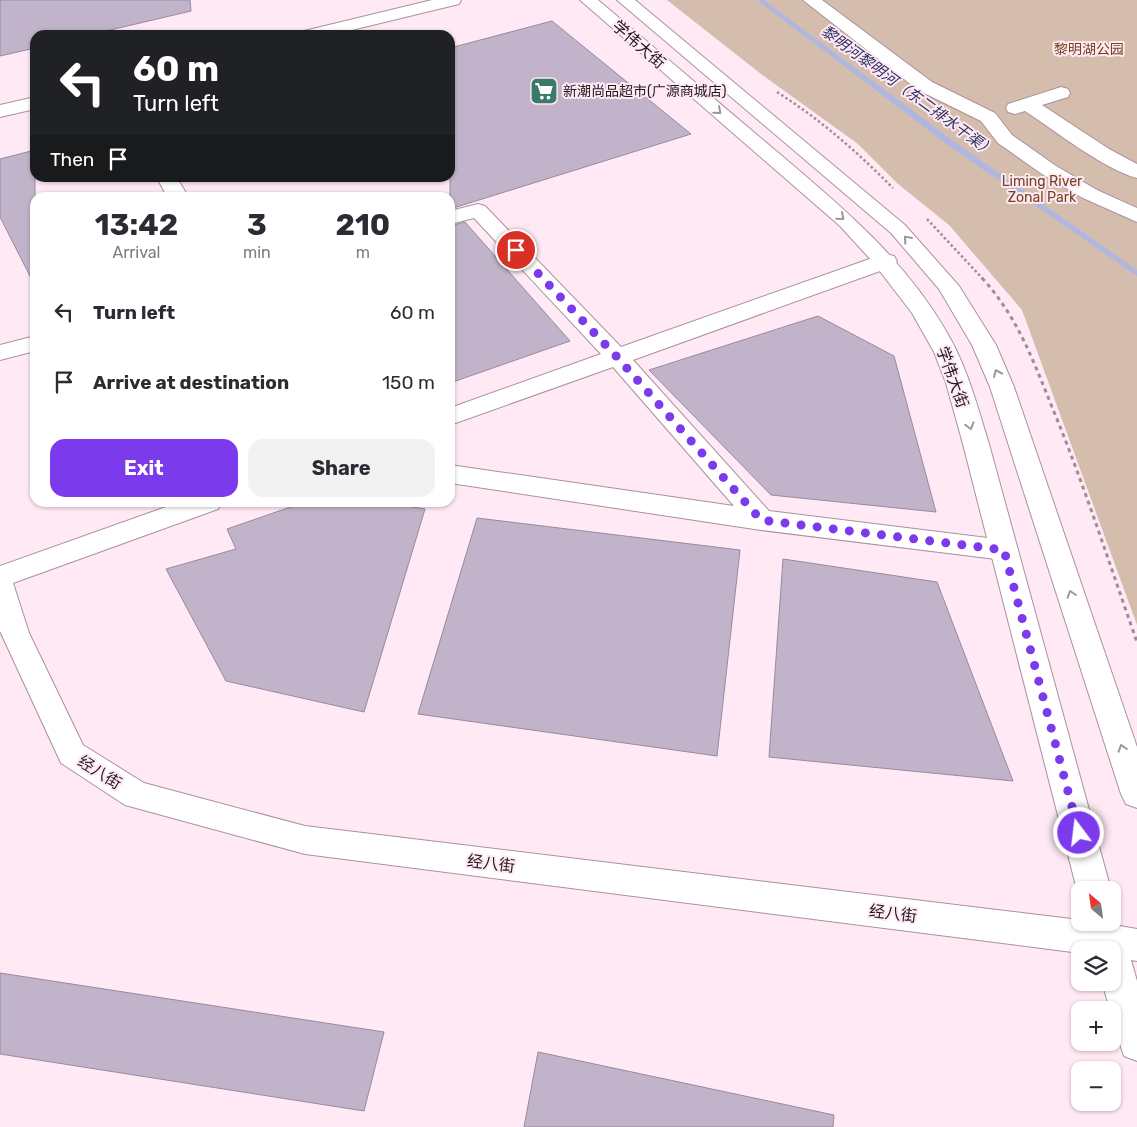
<!DOCTYPE html>
<meta charset="utf-8">
<style>
:root{--surface:#fff;--page:#f2f2f3;--text:#2b2b33;--muted:#7c7c81;--accent:#7c3aed}
body{margin:0;font-family:Rubik,"Noto Sans SC",sans-serif;background:var(--page);color:var(--text);height:100vh;display:flex;flex-direction:column;font-size:19px;white-space:nowrap}
*{box-sizing:border-box;margin:0}
p{font-size:16px;color:var(--muted)}
.icon{flex:none;width:28px;height:28px;fill:none;stroke:currentColor;stroke-width:2;stroke-linecap:round;stroke-linejoin:round}
.map{position:relative;flex:1;overflow:hidden}
.panel{position:absolute;left:30px;top:192px;width:425px;height:315px;display:flex;flex-direction:column;background:var(--surface);border-radius:15px;box-shadow:0 1px 4px #0004}
.panel>*{flex:none}
.guide{position:absolute;left:30px;top:30px;width:425px;height:152px;border-radius:15px;box-shadow:0 1px 4px #0004;background:#202124;color:#fff;overflow:hidden}
.needle{width:32px;rotate:331deg}
.controls{position:absolute;left:1071px;top:881px;display:grid;gap:10px}
.controls a{display:grid;place-items:center;width:50px;height:50px;border-radius:10px;background:var(--surface);box-shadow:0 1px 4px #0004;font-size:25px}
.pin{position:absolute;display:grid;place-items:center;width:42px;height:42px;color:#fff;margin:-21px;border:2px solid #fff;border-radius:50%;box-shadow:0 1px 5px #0007}
.me{position:absolute;width:55px;margin:-28px;rotate:345deg;stroke-linejoin:round;filter:drop-shadow(0 0 4px #0008)}
.turn{display:flex;align-items:center;gap:18px;height:105px;padding:0 20px;font-size:22px}
.turn .icon{width:65px;height:65px;stroke-width:2.5}
.turn b{display:block;font-size:35px;line-height:42px}
.then{display:flex;align-items:center;height:48px;padding:0 20px;background:#0003;gap:10px;font-size:19px}
.eta{display:flex;justify-content:space-evenly;align-items:center;height:85px;text-align:center}
.eta b{font-size:30px;font-weight:700;line-height:35px}
.cta{display:flex;gap:10px;margin-top:auto;padding:10px 20px}
.cta a{flex:1;height:58px;border-radius:15px;background:var(--accent);color:#fff;font-size:20px;font-weight:700;line-height:58px;text-align:center}
.cta a+a{background:var(--page);color:var(--text)}
ul{padding:0;list-style:none}
li{display:flex;align-items:center;gap:15px;height:70px;padding:0 20px}
li div{flex:1}
li b{display:block;font-size:19px}
li em{font-style:normal}
.map>svg:first-child{display:block}
.green{fill:#d5bdad}
.lines{fill:none;stroke-linecap:round;stroke-linejoin:round}
.stream{fill:#b0b7de;fill-rule:evenodd}
.building{fill:#c1b4ca;stroke:#968a9f}
.minor-casing{stroke:#aa919e;stroke-width:2}
.major-casing{stroke:#aa919e;stroke-width:2}
.path-far1{stroke:#9d8d95;stroke-width:2.5;stroke-dasharray:2.5 2.5;stroke-linecap:butt}
.path{stroke:#9d8d95;stroke-width:3;stroke-dasharray:4 4;stroke-linecap:butt}
.minor{fill:#fff;fill-rule:evenodd}
.major{fill:#fff;fill-rule:evenodd}
.oneway{stroke:#9b9799}
.route{stroke:#7c3aed;stroke-width:9;stroke-dasharray:0 16.2}
.labels{text-anchor:middle;stroke-width:4;stroke-linejoin:round;paint-order:stroke}
.far-park-label{font-size:14px;fill:#75441e;stroke:#ffe9f4}
.far-poi-label{font-size:14px;fill:#21181d;stroke:#ffe9f4;text-anchor:start}
.far-water-label{font-size:15px;font-style:italic;fill:#2b2f60;stroke:#ffe9f4}
.street-label{font-size:16px;fill:#21181d;stroke:#ffe9f4}
</style>
<div class="map">
<svg width="1137" height="1127" viewBox="0 0 1137 1127">
<rect width="100%" height="100%" fill="#ffe9f4"/>
<!-- green -->
<path class="green" d="M667,0H1137V625L1022,310L949,225L898,184L858,144L761,74Z"/>
<g class="lines">
<!-- stream -->
<path class="stream" d="M757,0H764L955,142L1137,270V276L949,146Z"/>
</g>
<!-- building -->
<path class="building" d="M0,0H190L191,11L89,35H35V48L0,56Z
M552,21L691,134L450,209V48Z
M35,150V286L0,217V159Z
M465,222L570,341L450,383V226Z
M818,316L894,356L936,512L771,495L649,370Z
M305,502H383L425,509L364,712L226,681L166,569L236,549L227,529Z
M477,518L740,550L717,756L418,714Z
M783,559L937,582L1013,781L769,757Z
M0,973L384,1032L364,1111L0,1054Z
M538,1052L834,1115L833,1127H524Z"/>
<g class="lines">
<defs>
<path id="minor" d="M432,0H461L459,4L331,35H301L304,31Z
M803,0H822L932,82L995,113L1012,135L1056,166L1097,190L1137,208V222L1083,198L1042,174L998,143L981,121L918,90Z
M1061,87L1068,89L1070,93L1068,97L1042,105L1109,149L1137,164V178C1105,170 1054,130 1025,111L1015,114L1008,112L1006,108L1008,104Z
M35,97V109L0,117V105Z
M157,178H177L189,198H168Z
M478,204L485,206L621,347L878,256L886,254L894,256L897,261L894,266L633,360L769,511L1004,540L1014,543L1018,550L1014,557L1004,560L761,530L450,483V465L734,506L613,367L450,425V408L601,354L474,218L450,224V211Z
M35,336V351L0,360V345Z
M180,502H222L218,509L13,583L29,633L83,745L144,783L305,826L1080,920V922L1108,924L1120,929L1125,940L1120,951L1112,954V950H1080V953L305,854L125,805L61,763L0,631V566Z"/>
<path id="major" d="M580,0H598C655,48 712,97 769,145C835,201 902,255 946,331C967,366 977,405 989,444L1111,890H1080V896L1077,890L963,444L946,383L934,352L912,313L872,261L840,226Z
M617,0H635L905,225L959,286L996,345L1014,387L1137,747V808L1126,804L1121,794L990,387L972,345L939,289L891,233Z
M1108,924L1137,929V961L1131,960L1137,981V1061L1124,1056L1112,1021V1010H1110L1102,982H1112V950H1095L1091,940L1096,929Z"/>
</defs>
<!-- minor casing -->
<use href="#minor" class="minor-casing"/>
<!-- major casing -->
<use href="#major" class="major-casing"/>
<!-- path-far1 -->
<path class="path-far1" d="M777,92C822,121 855,150 893,188
M927,219L983,279"/>
<!-- path -->
<path class="path" d="M982,278C1017,316 1033,360 1052,407C1084,484 1109,563 1137,642"/>
<!-- minor -->
<use href="#minor" class="minor"/>
<!-- major -->
<use href="#major" class="major"/>
</g>
<!-- one-way arrows -->
<defs><path id="oneway-chevron" d="M-2-3.5L2.5 0L-2 3.5" fill="none" stroke-width="1.6" stroke-linecap="round" stroke-linejoin="round" transform="scale(1.25)"/></defs>
<g class="oneway">
<use href="#oneway-chevron" transform="translate(718 111) rotate(41)"/>
<use href="#oneway-chevron" transform="translate(841 217) rotate(41)"/>
<use href="#oneway-chevron" transform="translate(907 239) rotate(-131)"/>
<use href="#oneway-chevron" transform="translate(997 373) rotate(-114)"/>
<use href="#oneway-chevron" transform="translate(970 426) rotate(74)"/>
<use href="#oneway-chevron" transform="translate(1071 594) rotate(-108)"/>
<use href="#oneway-chevron" transform="translate(1122 748) rotate(-108)"/>
</g>
<g class="lines">
<!-- route -->
<path class="route" d="M516,250L617,357L761,520L1004,550L1079,833"/>
</g>
<!-- icons -->
<defs>
<symbol id="supermarket-square" viewBox="-11 -11 22 22"><rect x="-9" y="-9" width="18" height="18" rx="4" fill="#3a7a68" stroke="#ffe9f4"/><path d="M-6-5.5h2.5l.6 2H6L4.5 2H-2.5L-4.4-4H-6ZM-1.5 3.2a1.3 1.3 0 1 0 .1 0ZM3 3.2a1.3 1.3 0 1 0 .1 0Z" fill="#fff"/></symbol>
</defs>
<g fill-rule="evenodd">
<use href="#supermarket-square" x="528" y="75" width="32" height="32"/>
</g>
<g class="labels">
<!-- far-park labels -->
<g class="far-park-label">
<text x="1089" y="54">黎明湖公园</text>
<text x="1042" y="186">Liming River<tspan x="1042" dy="16">Zonal Park</tspan></text>
</g>
<!-- far-poi labels -->
<g class="far-poi-label">
<text x="563" y="96">新潮尚品超市(广源商城店)</text>
</g>
<!-- far-water labels -->
<g class="far-water-label">
<text transform="translate(908 91) rotate(36)" y="5">黎明河黎明河（东二排水干渠）</text>
</g>
<!-- street labels -->
<g class="street-label">
<text transform="translate(639 44) rotate(41)" y="6">学伟大街</text>
<text transform="translate(953 377) rotate(70)" y="6">学伟大街</text>
<text transform="translate(100 772) rotate(32)" y="6">经八街</text>
<text transform="translate(491 863) rotate(7)" y="6">经八街</text>
<text transform="translate(893 913) rotate(7)" y="6">经八街</text>
</g>
</g>
</svg>
<div class="controls">
<a><svg class="needle" viewBox="-14 -14 28 28"><path d="M0-13l5 13h-10z" fill="#e53935"/><path d="M0 13l5-13h-10z" fill="#7c7c81"/></svg></a>
<a><svg class="icon" aria-label="layers" viewBox="0 0 24 24"><path d="M12 4l9 5-9 5-9-5zM3 14l9 5 9-5"/></svg></a>
<a>+</a>
<a>−</a>
</div>
<div class="pin" style="left:516px;top:250px;background:#d93025"><svg class="icon" aria-label="arrive" viewBox="0 0 24 24"><path d="M6 21V4h12l-3 4 3 4H6"/></svg></div>
<svg class="me" style="left:1079px;top:833px" viewBox="-20 -20 40 40"><circle r="17" fill="#7c3aed" stroke="#fff" stroke-width="3"/><path d="M0-11L8 9 0 5-8 9z" fill="#fff"/></svg>
<div class="guide">
<div class="turn"><svg class="icon" aria-label="left" viewBox="0 0 24 24"><path d="M17 20v-9H6M10 6l-5 5 5 5"/></svg><div><b>60 m</b>Turn left</div></div>
<div class="then">Then<svg class="icon" aria-label="arrive" viewBox="0 0 24 24"><path d="M6 21V4h12l-3 4 3 4H6"/></svg></div>
</div>
<section class="panel">
<div class="eta">
<div><b>13:42</b><p>Arrival</p></div>
<div><b>3</b><p>min</p></div>
<div><b>210</b><p>m</p></div>
</div>
<ul>
<li><svg class="icon" aria-label="left" viewBox="0 0 24 24"><path d="M17 20v-9H6M10 6l-5 5 5 5"/></svg><div><b>Turn left</b></div><em>60 m</em></li>
<li><svg class="icon" aria-label="arrive" viewBox="0 0 24 24"><path d="M6 21V4h12l-3 4 3 4H6"/></svg><div><b>Arrive at destination</b></div><em>150 m</em></li>
</ul>
<div class="cta"><a>Exit</a><a>Share</a></div>
</section>
</div>
